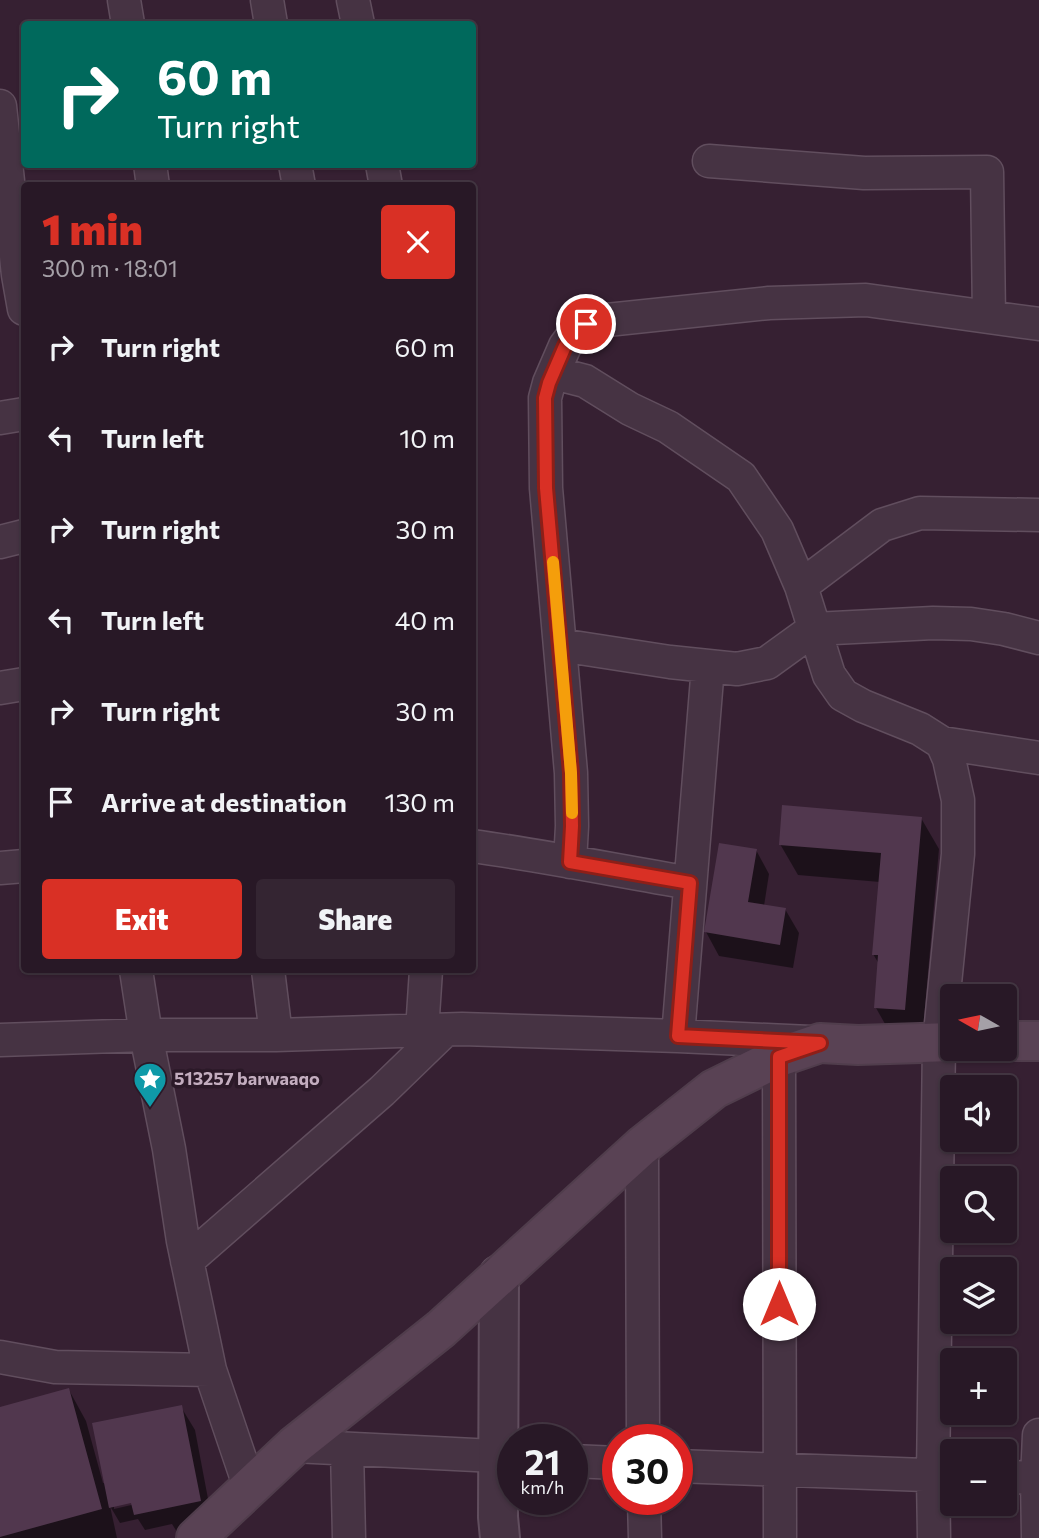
<!DOCTYPE html>
<meta charset="utf-8">
<style>
:root{--surface:#281826;--page:#342532;--text:#f1f3f6;--muted:#a5a0a7;--line:#443743;--accent:#d93025}
body{margin:0;font-family:Commissioner,sans-serif;background:var(--page);color:var(--text);height:100vh;display:flex;flex-direction:column;font-size:26px;white-space:nowrap}
*{box-sizing:border-box;margin:0}
p{font-size:23px;color:var(--muted)}
.icon{flex:none;width:38px;height:38px;fill:none;stroke:currentColor;stroke-width:2;stroke-linecap:round;stroke-linejoin:round}
.map{position:relative;flex:1;overflow:hidden}
.sheet{position:absolute;left:21px;top:182px;width:455px;height:791px;display:flex;flex-direction:column;background:var(--surface);border-radius:7px;box-shadow:0 2px 5px #0004,0 0 0 2px var(--line)}
.sheet>*{flex:none}
.banner{position:absolute;left:21px;top:21px;width:455px;height:147px;border-radius:7px;box-shadow:0 2px 5px #0004,0 0 0 2px var(--line);background:#00695c;color:#fff;overflow:hidden}
.needle{width:46px;rotate:279deg}
.buttons{position:absolute;left:940px;top:984px;display:grid;gap:14px}
.buttons a{display:grid;place-items:center;width:77px;height:77px;border-radius:7px;background:var(--surface);box-shadow:0 2px 5px #0004,0 0 0 2px var(--line);font-size:35px}
.speed{position:absolute;left:497px;top:1424px;display:flex;gap:14px;font-size:35px;font-weight:700;text-align:center}
.speed>*{display:grid;place-content:center;width:91px;height:91px;border-radius:50%;background:var(--surface);box-shadow:0 2px 5px #0004,0 0 0 2px var(--line);line-height:1}
.speed small{font-size:18px;font-weight:400}
.speed .limit{border:10px solid #d22;background:#fff;color:#111}
.pin{position:absolute;display:grid;place-items:center;width:60px;height:60px;color:#fff;margin:-30px;border:4px solid #fff;border-radius:50%;box-shadow:0 2px 7px #0007}
.me{position:absolute;width:77px;margin:-38px;rotate:0deg;stroke-linejoin:round;filter:drop-shadow(0 0 5px #0008)}
.turn{display:flex;align-items:center;gap:24px;height:147px;padding:0 21px;font-size:32px}
.turn .icon{width:91px;height:91px;stroke-width:2.5}
.turn b{display:block;font-size:49px;line-height:60px}
.round{display:grid;place-items:center;flex:none;width:74px;height:74px;border-radius:7px;background:var(--page)}
.summary{display:flex;align-items:center;justify-content:space-between;height:119px;padding:0 21px}
h1{font-size:42px;font-weight:800;line-height:52px;color:var(--accent)}
.action{display:flex;gap:14px;margin-top:auto;padding:14px 21px}
.action a{flex:1;height:80px;border-radius:7px;background:var(--accent);color:#fff;font-size:28px;font-weight:800;line-height:80px;text-align:center}
.action a+a{background:var(--page);color:var(--text)}
ul{padding:0;list-style:none}
li{display:flex;align-items:center;gap:21px;height:91px;padding:0 21px}
li div{flex:1}
li b{display:block;font-size:26px}
li em{font-style:normal}
.map>svg:first-child{display:block}
.shadow{fill:#0007;fill-rule:evenodd}
.building{fill:#51374e}
.lines{fill:none;stroke-linecap:round;stroke-linejoin:round}
.minor-casing{stroke:#614e5e;stroke-width:35}
.tertiary-casing{stroke:#614e5e;stroke-width:42}
.secondary-casing{stroke:#503d4c;stroke-width:42}
.minor{stroke:#463343;stroke-width:32}
.tertiary{stroke:#463343;stroke-width:38}
.secondary{stroke:#594254;stroke-width:38}
.route-casing{stroke:#8d1f18;stroke-width:18}
.route{stroke:#d93025;stroke-width:12}
.slow{stroke:#f59e0b;stroke-width:12}
.labels{text-anchor:middle;stroke-width:7;stroke-linejoin:round;paint-order:stroke}
.poi-label{font-size:18px;font-weight:bold;fill:#c3adbf;stroke:#2b1928;text-anchor:start}
</style>
<div class="map">
<svg width="1039" height="1538" viewBox="0 0 1039 1538">
<rect width="100%" height="100%" fill="#362032"/>
<!-- shadow -->
<path class="shadow" d="M921,818L939,849L922,1041L893,1038L876,1008L879,964L873,954L880,882L798,875L780,844Z
M756,850L769,874L764,906L785,909L799,933L793,968L719,956L706,932Z
M69,1390L86,1421L103,1483H106L181,1407L195,1430L213,1525L177,1532L172,1524L145,1530L138,1519L120,1523L110,1506L117,1538H0V1408ZM140,1500V1503L114,1509V1505Z"/>
<!-- building -->
<path class="building" d="M782,805L922,817L905,1010L874,1008L878,955H872L881,853L779,845Z
M719,843L757,849L748,902L786,908L780,945L704,932Z
M69,1388L102,1509L0,1537V1407Z
M182,1405L201,1501L134,1515L131,1503L109,1508L92,1423Z"/>
<g class="lines">
<defs>
<path id="minor" d="M124,0L128,24
M267,0L271,24
M353,0L358,24
M0,106L18,275L24,309
M709,161L864,173L987,172L989,317
M150,164L153,186
M295,164L299,186
M382,164L386,186
M554,373L585,381L630,409L668,427L741,477L777,530L801,586L829,675L843,695L863,706L920,729L942,743L949,759L958,800V854L939,1043L933,1476L934,1538
M0,418L24,414
M0,542L24,536
M801,586L882,525L920,513L1039,515
M560,645L670,662L737,669L767,663L814,629L933,623L971,624L1004,629L1039,638
M0,688L24,684
M942,743L1039,758
M472,846C546,856 618,871 690,883
M570,862L572,826L571,773L546,488L545,398L549,383L565,346L577,330L586,324L607,320L769,303L866,300L1039,324
M0,868L24,866
M136,970L146,1035L169,1149L183,1241L210,1370L250,1488
M268,970L276,1035
M422,1031L426,970
M678,1036L708,666
M0,1040L146,1035H276L462,1029L678,1036L810,1042
M779,1057L780,1538
M642,1146L643,1440
M187,1261L382,1091L445,1030
M0,1357L55,1367L210,1370
M294,1446L513,1457
M347,1449L349,1538
M572,1461L618,1463
M677,1466L952,1476
M1004,1477L1039,1478
M644,1500L645,1538
M1038,1538L1037,1478L1039,1435"/>
<path id="tertiary" d="M499,1275L498,1517L500,1538"/>
<path id="secondary" d="M1004,1041H1039
M196,1538L294,1446L441,1329L642,1146L714,1089L779,1057L820,1043L858,1045L952,1042"/>
</defs>
<!-- minor casing -->
<use href="#minor" class="minor-casing"/>
<!-- tertiary casing -->
<use href="#tertiary" class="tertiary-casing"/>
<!-- secondary casing -->
<use href="#secondary" class="secondary-casing"/>
<!-- minor -->
<use href="#minor" class="minor"/>
<!-- tertiary -->
<use href="#tertiary" class="tertiary"/>
<!-- secondary -->
<use href="#secondary" class="secondary"/>
</g>
<g class="lines">
<defs>
<path id="route" d="M586,324L577,330L565,346L549,383L545,398L546,488L571,773L572,826L570,862L690,883L678,1036L820,1043L779,1057V1304"/>
</defs>
<!-- route casing -->
<use href="#route" class="route-casing"/>
<!-- route -->
<use href="#route" class="route"/>
<!-- slow -->
<path class="slow" d="M553,562L571,773L572,813"/>
</g>
<!-- icons -->
<defs>
<symbol id="sight-pin" viewBox="-11 -11 22 30"><path d="M0 17L-7.5 6A9.5 9.5 0 1 1 7.5 6Z" fill="#0f9aa8" stroke="#2b1928"/><path d="M0-6L1.8-2.2L6-1.7L2.9 1.2L3.7 5.4L0 3.3L-3.7 5.4L-2.9 1.2L-6-1.7L-1.8-2.2Z" fill="#fff"/></symbol>
</defs>
<g fill-rule="evenodd">
<use href="#sight-pin" x="131" y="1060" width="38" height="52"/>
</g>
<g class="labels">
<!-- poi labels -->
<g class="poi-label">
<text x="174" y="1085">513257 barwaaqo</text>
</g>
</g>
</svg>
<div class="buttons">
<a><svg class="needle" viewBox="-14 -14 28 28"><path d="M0-13l5 13h-10z" fill="#e53935"/><path d="M0 13l5-13h-10z" fill="#a5a0a7"/></svg></a>
<a><svg class="icon" aria-label="sound" viewBox="0 0 24 24"><path d="M4 9h4l5-4v14l-5-4H4zM17 9q2 3 0 6"/></svg></a>
<a><svg class="icon" aria-label="search" viewBox="0 0 24 24"><circle cx="10" cy="10" r="6"/><path d="M15 15l6 6"/></svg></a>
<a><svg class="icon" aria-label="layers" viewBox="0 0 24 24"><path d="M12 4l9 5-9 5-9-5zM3 14l9 5 9-5"/></svg></a>
<a>+</a>
<a>−</a>
</div>
<div class="speed"><div>21<small>km/h</small></div><div class="limit">30</div></div>
<div class="pin" style="left:586px;top:324px;background:#d93025"><svg class="icon" aria-label="arrive" viewBox="0 0 24 24"><path d="M6 21V4h12l-3 4 3 4H6"/></svg></div>
<svg class="me" style="left:779px;top:1304px" viewBox="-20 -20 40 40"><circle r="19" fill="#fff"/><path d="M0-13L10 11 0 6-10 11z" fill="#d93025"/></svg>
<div class="banner">
<div class="turn"><svg class="icon" aria-label="right" viewBox="0 0 24 24"><path d="M7 20v-9h11M14 6l5 5-5 5"/></svg><div><b>60 m</b>Turn right</div></div>
</div>
<section class="sheet">
<div class="summary"><div><h1>1 min</h1><p>300 m · 18:01</p></div><a class="round" style="background:#d93025;color:#fff"><svg class="icon" aria-label="close" viewBox="0 0 24 24"><path d="M6 6l12 12M18 6L6 18"/></svg></a></div>
<ul>
<li><svg class="icon" aria-label="right" viewBox="0 0 24 24"><path d="M7 20v-9h11M14 6l5 5-5 5"/></svg><div><b>Turn right</b></div><em>60 m</em></li>
<li><svg class="icon" aria-label="left" viewBox="0 0 24 24"><path d="M17 20v-9H6M10 6l-5 5 5 5"/></svg><div><b>Turn left</b></div><em>10 m</em></li>
<li><svg class="icon" aria-label="right" viewBox="0 0 24 24"><path d="M7 20v-9h11M14 6l5 5-5 5"/></svg><div><b>Turn right</b></div><em>30 m</em></li>
<li><svg class="icon" aria-label="left" viewBox="0 0 24 24"><path d="M17 20v-9H6M10 6l-5 5 5 5"/></svg><div><b>Turn left</b></div><em>40 m</em></li>
<li><svg class="icon" aria-label="right" viewBox="0 0 24 24"><path d="M7 20v-9h11M14 6l5 5-5 5"/></svg><div><b>Turn right</b></div><em>30 m</em></li>
<li><svg class="icon" aria-label="arrive" viewBox="0 0 24 24"><path d="M6 21V4h12l-3 4 3 4H6"/></svg><div><b>Arrive at destination</b></div><em>130 m</em></li>
</ul>
<div class="action"><a>Exit</a><a>Share</a></div>
</section>
</div>
